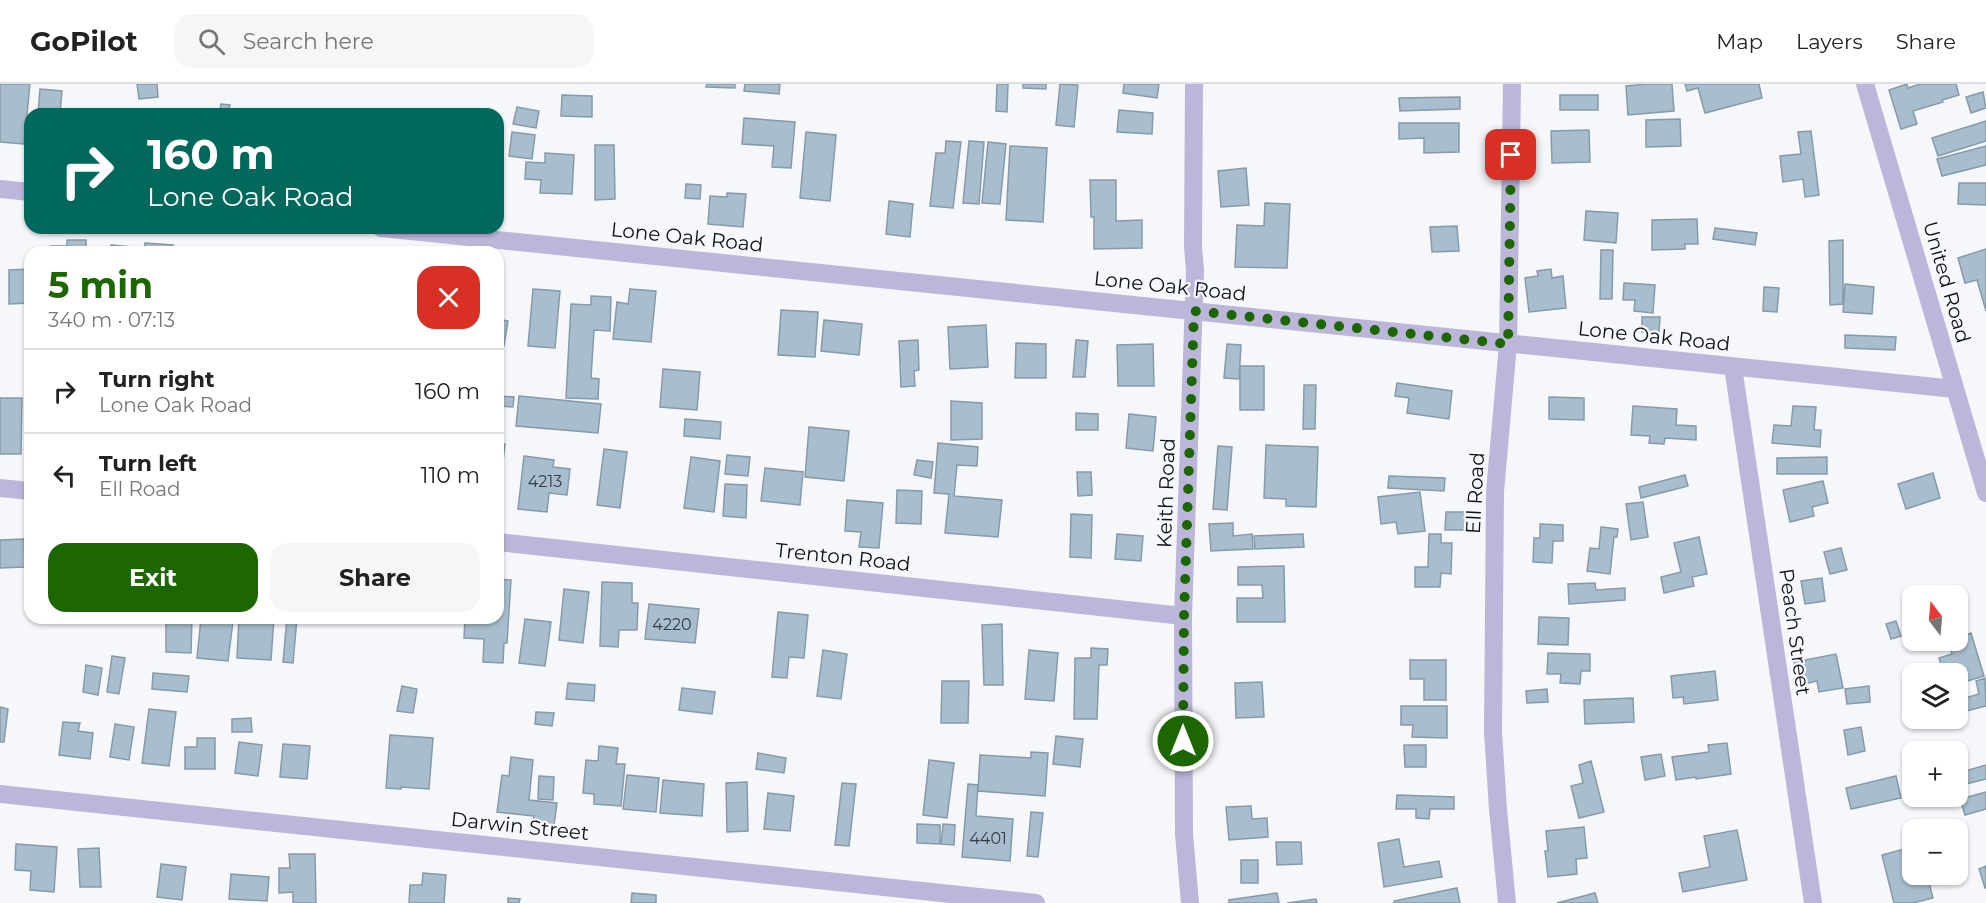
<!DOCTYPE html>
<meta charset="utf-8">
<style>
:root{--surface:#fff;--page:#f6f6f6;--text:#222;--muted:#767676;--line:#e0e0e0;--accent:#1c6702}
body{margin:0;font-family:Montserrat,sans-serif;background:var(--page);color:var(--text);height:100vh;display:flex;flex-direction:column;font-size:22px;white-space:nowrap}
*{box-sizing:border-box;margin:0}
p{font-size:20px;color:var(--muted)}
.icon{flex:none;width:33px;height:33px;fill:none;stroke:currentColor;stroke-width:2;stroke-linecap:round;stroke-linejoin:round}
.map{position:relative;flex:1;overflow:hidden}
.details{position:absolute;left:24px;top:162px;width:480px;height:378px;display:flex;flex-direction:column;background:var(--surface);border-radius:18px;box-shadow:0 2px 4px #0004}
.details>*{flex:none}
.top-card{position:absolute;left:24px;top:24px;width:480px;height:126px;border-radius:18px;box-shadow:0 2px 4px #0004;background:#00695c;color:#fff;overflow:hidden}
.needle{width:39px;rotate:344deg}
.fabs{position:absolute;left:1902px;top:501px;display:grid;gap:12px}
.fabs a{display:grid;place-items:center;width:66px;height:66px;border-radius:12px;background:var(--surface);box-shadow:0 2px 4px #0004;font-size:30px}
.pin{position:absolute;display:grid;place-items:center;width:51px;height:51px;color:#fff;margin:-26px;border-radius:12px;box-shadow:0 3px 9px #0006}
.me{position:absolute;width:66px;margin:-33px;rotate:0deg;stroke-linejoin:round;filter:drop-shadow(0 0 4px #0008)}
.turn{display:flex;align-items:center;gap:21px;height:126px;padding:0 24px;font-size:27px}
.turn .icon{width:78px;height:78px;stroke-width:2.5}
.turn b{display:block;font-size:42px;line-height:51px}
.round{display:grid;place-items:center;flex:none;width:63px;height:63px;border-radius:18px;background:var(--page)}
.head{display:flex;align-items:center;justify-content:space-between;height:102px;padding:0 24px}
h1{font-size:36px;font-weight:700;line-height:45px;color:var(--accent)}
.primary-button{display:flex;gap:12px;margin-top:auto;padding:12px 24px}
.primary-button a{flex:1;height:69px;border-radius:18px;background:var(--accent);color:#fff;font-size:24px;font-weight:700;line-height:69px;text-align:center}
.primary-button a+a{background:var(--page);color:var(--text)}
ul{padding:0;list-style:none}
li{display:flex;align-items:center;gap:18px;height:84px;padding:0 24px;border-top:2px solid var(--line)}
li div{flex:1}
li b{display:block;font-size:22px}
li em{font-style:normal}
header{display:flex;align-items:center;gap:36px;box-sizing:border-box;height:84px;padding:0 30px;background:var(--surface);border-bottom:2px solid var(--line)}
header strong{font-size:28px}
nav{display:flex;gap:33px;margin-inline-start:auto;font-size:21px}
.search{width:420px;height:54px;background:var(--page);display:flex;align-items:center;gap:15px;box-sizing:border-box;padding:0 21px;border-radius:18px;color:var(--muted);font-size:22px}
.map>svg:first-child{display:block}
.building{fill:#a8bdcd;stroke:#869aaa;stroke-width:1.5}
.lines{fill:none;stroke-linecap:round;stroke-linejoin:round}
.service{stroke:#bcb6da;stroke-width:9}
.minor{stroke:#bcb6da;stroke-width:18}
.route{stroke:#1c6702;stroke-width:10;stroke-dasharray:0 18}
.labels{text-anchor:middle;stroke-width:4.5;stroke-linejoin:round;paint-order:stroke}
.number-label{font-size:16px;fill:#343c46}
.street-label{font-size:20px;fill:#0e1119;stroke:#f5f7fb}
</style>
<header>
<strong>GoPilot</strong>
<div class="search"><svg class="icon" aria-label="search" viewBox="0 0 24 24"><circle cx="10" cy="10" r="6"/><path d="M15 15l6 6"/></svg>Search here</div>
<nav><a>Map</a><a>Layers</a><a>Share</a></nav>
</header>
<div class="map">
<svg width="1986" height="819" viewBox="0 0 1986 819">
<rect width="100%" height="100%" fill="#f5f7fb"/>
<!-- building -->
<path class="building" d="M0,0H30L24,60L0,58Z
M137,0H157L158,13L139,15Z
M707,0H735V4L706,3Z
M745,0H780L779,10L744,7Z
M997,0H1008L1007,28L996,27Z
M1023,0H1046V5L1023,4Z
M1060,0L1078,1L1074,43L1056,41Z
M1124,0H1159L1157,14L1123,9Z
M1647,0H1672L1674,27L1628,31L1626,2Z
M1685,0H1759L1762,14L1705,29L1698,4L1687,7Z
M1907,0L1908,4L1920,0H1956L1959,11L1942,16L1943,18L1913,27L1917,40L1901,45L1889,6Z
M40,5L62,7L60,30H38Z
M1983,8L1986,24L1971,29L1966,13Z
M562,11L592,12V33L561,32Z
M1560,11H1598V26H1560Z
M1460,13V25L1400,27L1399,14Z
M221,20L230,21L228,30H219Z
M517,23L539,27L536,44L513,40Z
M256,26L279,29V30H256Z
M1119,26L1153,29L1152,50L1117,48Z
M744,34L795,38L791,84L772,83L774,62L742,60Z
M1680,35L1681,62L1646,63V36Z
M1986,37V57L1938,72L1932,54Z
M1399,39H1459V68L1424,69V54L1399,55Z
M1589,46L1590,78L1552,79L1551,47Z
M1811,47L1819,111L1805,113L1803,95L1783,98L1780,72L1801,70L1798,48Z
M512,48L535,51L532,75L509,72Z
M806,48L836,51L830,117L800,114Z
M946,57L961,58L953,124L930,122L936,69H945Z
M969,57L984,58L979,120L963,119Z
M988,58L1006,60L1000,120L982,119Z
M595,61H614L615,115L595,116Z
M1010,62L1047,64L1043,138L1006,136Z
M1986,62V81L1942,92L1937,75Z
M545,69L574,71L572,110L540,109L541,96L525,95L526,78L545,79Z
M1246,84L1249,121L1221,123L1218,87Z
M1090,96H1116V137L1142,136V164L1094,165V133H1091Z
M1959,99H1986V121L1958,120Z
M686,100L701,101L700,115L685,114Z
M727,109L746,110L743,143L708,140L710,112L727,113Z
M889,117L913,120L910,153L886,150Z
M1265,119L1290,120L1287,184L1235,183L1237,141L1264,142Z
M1586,127L1618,129L1616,159L1584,156Z
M1697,135L1698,160H1685V165L1652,166V136Z
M1457,142L1459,167L1432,168L1430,143Z
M1715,144L1757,149L1755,161L1713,155Z
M67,156H86V168H51V162H67Z
M1843,156V220L1830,221L1829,157Z
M145,159L173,161V168H144Z
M111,161L132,163L131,168H110Z
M1986,165V227L1977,196L1965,199L1958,174Z
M1601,166H1613L1612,215H1600Z
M30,185V219L9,220V186Z
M1551,185L1552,194L1563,192L1566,224L1529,228L1525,194L1538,192L1537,187Z
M1624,199L1655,201L1653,229L1634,227L1635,216H1623Z
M1845,200L1874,203L1872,230L1843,228Z
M1764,203L1779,204L1777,228L1763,227Z
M533,205L560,207L555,264L528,262Z
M630,205L656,207L651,258L613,255L617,218L628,220Z
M591,212L611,213L610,247L594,246L591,294L599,295L598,315L566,314L571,220L591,221Z
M781,226L818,228L815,273L778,271Z
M1642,233H1660L1659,248H1642Z
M498,235L508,237L504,262L498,261Z
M824,236L862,240L859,271L821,267Z
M986,241L988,283L950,285L948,243Z
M1845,251L1896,253L1895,266L1845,264Z
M918,256L919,286L914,287L915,302L901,303L899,257Z
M1076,256L1088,257L1085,293H1073Z
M1016,259L1046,260V294H1015Z
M1153,260L1154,302H1118L1117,261Z
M1227,260L1241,261L1239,295L1224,294Z
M1240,282H1264V326H1240Z
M663,285L700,288L697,326L660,323Z
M1397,299L1452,307L1449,335L1407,329L1409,314L1395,312Z
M1304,301H1316L1315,345H1303Z
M498,312L514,313L513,323L498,322Z
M519,312L601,320L598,349L516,342Z
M1549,313L1584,314V336L1549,335Z
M0,314H22L21,370H0Z
M951,317L982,319V355L951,356Z
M1633,322L1677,325L1676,341L1696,342V356L1665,354L1664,360L1649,359L1650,352L1631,351Z
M1793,322L1816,323L1814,346H1821L1820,363L1772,359L1774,341L1791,342Z
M1076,329L1098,330V346H1076Z
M1129,330L1156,333L1153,367L1126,364Z
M685,335L721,338L720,355L684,352Z
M809,343L849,347L844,397L805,393Z
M938,359L978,363L977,382L957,381L954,412L1002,416L998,453L945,449L949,410L934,409Z
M498,360H505L499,413H498Z
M1266,361L1318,363L1316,423L1286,422V415L1264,414Z
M1218,362L1232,363L1227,426L1213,425Z
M604,365L627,368L620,424L597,421Z
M727,371L750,373L748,392L725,390Z
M524,372L554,376L553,383L570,385L567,411L549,409L547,428L518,425Z
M691,373L720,377L714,428L684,424Z
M1827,373V390H1777V374Z
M917,376L933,378L931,394L914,391Z
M765,384L803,388L800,421L761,417Z
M1077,388H1091L1092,411L1078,412Z
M1933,389L1940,414L1906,425L1898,400Z
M1685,391L1688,402L1641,414L1639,403Z
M1389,392L1445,394L1444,407L1388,404Z
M1823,397L1828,419L1812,423L1814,432L1790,438L1783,406Z
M725,400L747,401L746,434L723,432Z
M897,406L922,407L921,440L896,439Z
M1420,408L1425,447L1398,450L1396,438L1381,440L1378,413Z
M847,416L883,419L879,464L859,463L861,448L845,447Z
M1643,418L1648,453L1631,456L1626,420Z
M1446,428H1468L1467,446H1445Z
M1071,430L1092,431L1091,474L1070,473Z
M1233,439V452L1252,450L1253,465L1211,467L1209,440Z
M1540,440L1563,441V457H1553L1552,479L1533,478L1534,454H1540Z
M1601,443L1618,445L1617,453H1614L1610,490L1587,487L1590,464L1599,465Z
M1117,450L1143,452L1141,477L1115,475Z
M1303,450L1304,463L1255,465L1254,452Z
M1429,450H1441V459H1452L1451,490L1441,489L1440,503H1415V483H1428Z
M1699,453L1707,490L1692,493L1694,502L1664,509L1661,493L1681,488L1674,459Z
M24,455L25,483L0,484V456Z
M1841,464L1847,486L1830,490L1824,468Z
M1284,482L1285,538H1237V514H1263L1262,501H1238V483Z
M1822,494L1825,517L1805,520L1801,497Z
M498,495L511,496L507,559H504L503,579L483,578L484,555L464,554L465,534H498Z
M602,498L632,499V519H638L637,546H619L618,563L600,562Z
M1595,499L1596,506L1625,504V516L1569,520L1568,500Z
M564,505L589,508L583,559L559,556Z
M1912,517V538L1907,519Z
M649,520L699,525L695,559L645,555Z
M778,528L808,531L804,574L789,573L787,594L772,593Z
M1539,533L1569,534L1568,561L1538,560Z
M166,534H192L191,569L166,568Z
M201,534H216V536L233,537L228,577L197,574Z
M239,534H274L271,576L237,574Z
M287,534H297L293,579L283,578Z
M525,535L551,538L545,582L519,579Z
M1896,537L1901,552L1891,555L1886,540Z
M1002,540L1003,601H984L982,541Z
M1971,549L1984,592L1958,600V590H1944L1939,574L1952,570L1948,557L1958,556V554Z
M1091,564L1108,565L1107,581H1099L1097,635H1074L1075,574H1091Z
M823,566L847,570L841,615L817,612Z
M1029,566L1058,569L1054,617L1025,615Z
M1548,569L1590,570V587H1581L1580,600L1560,599L1561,590H1547Z
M1836,570L1843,604L1819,608L1817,597L1799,601L1794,578Z
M112,572L125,574L119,610L107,608Z
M1410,576H1446V616H1424V595H1410Z
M86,581L102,584L98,611L83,608Z
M1715,587L1718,616L1684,620L1683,613L1673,614L1671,592Z
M153,589L189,592L187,608L152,605Z
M1985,594L1986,622L1958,629V616L1979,610L1976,597Z
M942,597H969L968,639H941Z
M1262,598L1264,633L1236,634L1235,599Z
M568,599L595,601L594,617L566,615Z
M402,602L417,605L413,629L397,627Z
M1869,602L1870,618L1847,620L1845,605Z
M682,604L715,608L712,630L679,626Z
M1547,605L1548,618L1527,619L1526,607Z
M1633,614L1634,638L1585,640L1584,616Z
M1401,622H1447V654L1412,653L1413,641H1401Z
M0,623L8,625L4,658H0Z
M149,625L176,628L169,682L142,679Z
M536,628L554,629L552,642L535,640Z
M251,634L252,648H232V635Z
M63,638L80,639L78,647L93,649L90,675L59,671Z
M115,640L134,643L129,676L110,673Z
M1861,643L1865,667L1848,671L1844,646Z
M390,651L433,654L429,705L401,703V705L386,704Z
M1056,652L1083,655L1080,683L1053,680Z
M197,654H215V685H185V663H197Z
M239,658L262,661L258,692L235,689Z
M1727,659L1731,690L1696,695V693L1676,696L1672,673L1709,668L1708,661Z
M283,660L310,662L307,695L280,693Z
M1404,661H1426V683H1405Z
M599,662L618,664L616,680H625L621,722L594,720V710L583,709L586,676L598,677Z
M1031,668L1048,669L1045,712L978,707L980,671L1031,674Z
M758,669L786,674L784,689L756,685Z
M1661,670L1665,692L1645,696L1641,673Z
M511,673L533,676L529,716L557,719L554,741L533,739L534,732L497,728L502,691L509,692Z
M929,676L954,679L947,734L923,731Z
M1591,677L1604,728L1579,734L1571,702L1583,699L1579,681Z
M1986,681V695L1958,702V689Z
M627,691L659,694L656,728L623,725Z
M539,692L554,693L553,716L538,715Z
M1896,692L1901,714L1851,725L1846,704Z
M663,696L704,700L702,732L660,729Z
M747,698L748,747L727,748L726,699Z
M842,699L856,700L849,762L835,761Z
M968,700L978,701L976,732L1013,735L1010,777L962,773Z
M1986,708V725L1965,731L1960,715Z
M768,709L794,712L790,747L764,745Z
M1397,711L1454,713V725H1430L1429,735L1416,734V725H1396Z
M1251,722L1252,735L1267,734L1268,753L1229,756L1226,723Z
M1031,728L1043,729L1038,773L1027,772Z
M917,740L940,741V760L917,759Z
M943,740L955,741L954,761L941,760Z
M1584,743L1587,774L1576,775L1577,790L1548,793L1545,767H1548L1546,747Z
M1737,746L1747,796L1683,808L1679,789L1710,783L1704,752Z
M1399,755L1404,783L1439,777L1442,793L1384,803L1378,759Z
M1276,758H1301L1302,780L1277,781Z
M16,760L57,763L54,808L30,806L31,787L15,786Z
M1912,763V790H1927L1933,814L1913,819H1894L1882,771Z
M99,764L101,803H80L78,765Z
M289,770H315L316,819H293V808L279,809V784H290Z
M1241,776H1258V799H1241Z
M161,780L186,783L182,816L157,813Z
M1986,782V803L1985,804L1979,785Z
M423,789L446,791L444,819H409L410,801H422Z
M231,790L269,793L267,817L229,815Z
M1457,804L1460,819H1394V817Z
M632,809L656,811V819H631Z
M1277,809L1279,819H1229V816Z
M1595,809L1598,819H1557Z
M508,814L520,815L519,819H508Z
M1316,815L1317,819H1287Z"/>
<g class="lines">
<!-- service -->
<path class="service" d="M498,54L499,50"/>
<!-- minor -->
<path class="minor" d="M1865,0L1986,409
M0,105L30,108
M381,144L1955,305
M1733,283L1813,819
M0,404L30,407
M498,458L1183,532
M0,710L1036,819
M1190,819L1184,750L1183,532L1195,186L1193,163L1194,0
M1507,819L1498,725L1493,648L1495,408L1508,260L1512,0"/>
</g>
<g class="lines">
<!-- route -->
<path class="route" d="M1183,657L1184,532L1194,227L1508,260L1511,71"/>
</g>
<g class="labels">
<!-- number labels -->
<g class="number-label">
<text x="545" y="403">4213</text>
<text x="672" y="546">4220</text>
<text x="988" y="760">4401</text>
</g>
<!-- street labels -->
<g class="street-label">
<text transform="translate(687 153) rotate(6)" y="7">Lone Oak Road</text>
<text transform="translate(1947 198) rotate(74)" y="7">United Road</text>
<text transform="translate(1170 202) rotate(6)" y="7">Lone Oak Road</text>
<text transform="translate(1654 252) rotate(6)" y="7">Lone Oak Road</text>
<text transform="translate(1166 409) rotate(-88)" y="7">Keith Road</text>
<text transform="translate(1475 409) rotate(-87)" y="7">Ell Road</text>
<text transform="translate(843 473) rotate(6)" y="7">Trenton Road</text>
<text transform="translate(1795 548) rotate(82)" y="7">Peach Street</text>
<text transform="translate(520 742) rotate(6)" y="7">Darwin Street</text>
</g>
</g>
</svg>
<div class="fabs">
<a><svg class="needle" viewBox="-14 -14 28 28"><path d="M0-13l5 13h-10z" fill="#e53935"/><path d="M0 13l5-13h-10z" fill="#767676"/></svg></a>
<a><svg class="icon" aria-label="layers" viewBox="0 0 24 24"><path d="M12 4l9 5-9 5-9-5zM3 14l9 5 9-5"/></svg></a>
<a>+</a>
<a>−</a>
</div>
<div class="pin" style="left:1511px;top:71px;background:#d93025"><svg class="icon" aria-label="arrive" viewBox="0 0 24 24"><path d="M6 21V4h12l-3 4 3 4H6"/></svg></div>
<svg class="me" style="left:1183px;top:657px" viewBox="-20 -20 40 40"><circle r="17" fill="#1c6702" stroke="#fff" stroke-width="3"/><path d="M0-11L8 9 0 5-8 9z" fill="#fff"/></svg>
<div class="top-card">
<div class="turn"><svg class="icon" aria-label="right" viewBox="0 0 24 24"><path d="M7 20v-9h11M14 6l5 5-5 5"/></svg><div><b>160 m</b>Lone Oak Road</div></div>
</div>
<section class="details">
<div class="head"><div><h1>5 min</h1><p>340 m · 07:13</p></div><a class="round" style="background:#d93025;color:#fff"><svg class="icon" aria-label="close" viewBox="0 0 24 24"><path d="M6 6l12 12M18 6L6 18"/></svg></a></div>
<ul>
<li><svg class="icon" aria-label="right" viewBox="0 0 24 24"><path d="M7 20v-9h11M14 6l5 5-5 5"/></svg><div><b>Turn right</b><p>Lone Oak Road</p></div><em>160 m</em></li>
<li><svg class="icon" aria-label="left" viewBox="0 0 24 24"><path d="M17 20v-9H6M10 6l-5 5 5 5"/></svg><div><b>Turn left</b><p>Ell Road</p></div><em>110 m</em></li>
</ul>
<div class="primary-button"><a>Exit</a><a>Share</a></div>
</section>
</div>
